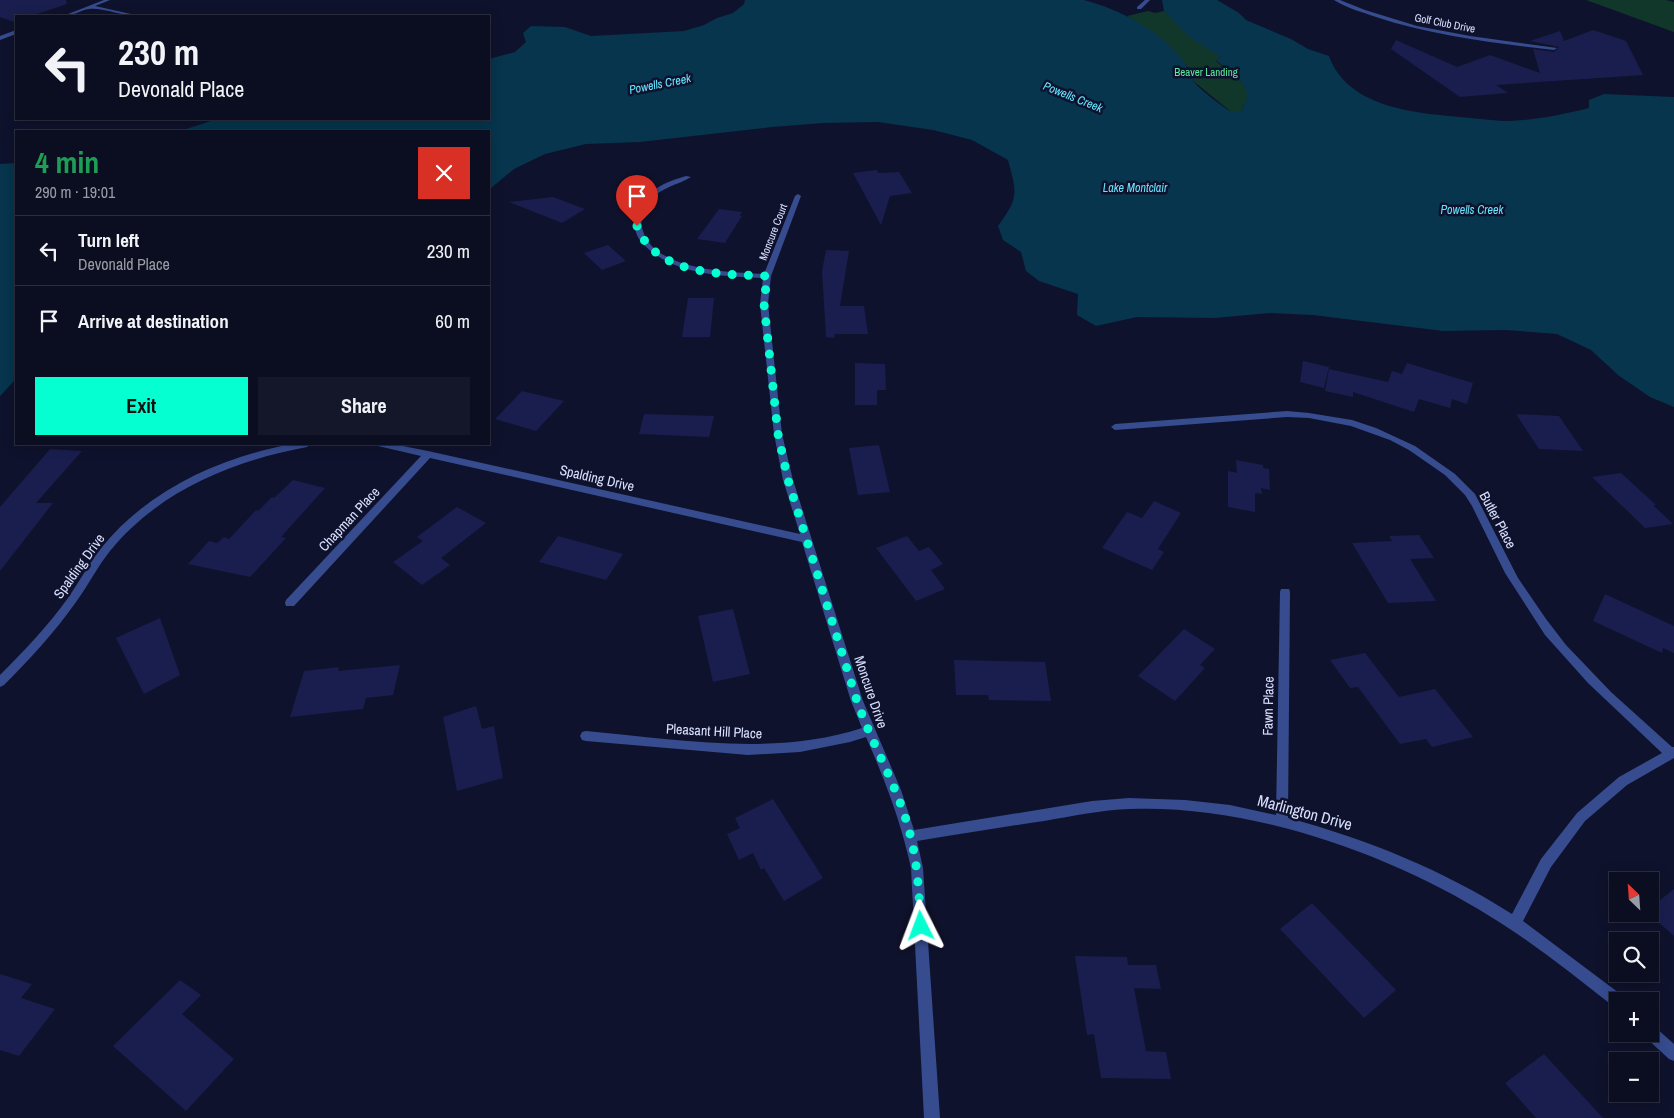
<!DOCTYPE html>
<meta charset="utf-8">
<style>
:root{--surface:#0b0e21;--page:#14172a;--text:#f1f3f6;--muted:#9a9ca5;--line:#2b2e3f;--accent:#05ffd0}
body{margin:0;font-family:"Archivo Narrow",sans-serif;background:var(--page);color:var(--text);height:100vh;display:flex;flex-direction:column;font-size:19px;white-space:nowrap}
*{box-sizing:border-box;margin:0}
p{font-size:16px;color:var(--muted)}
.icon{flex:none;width:28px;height:28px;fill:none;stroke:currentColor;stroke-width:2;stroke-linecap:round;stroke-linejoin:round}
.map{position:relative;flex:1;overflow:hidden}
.details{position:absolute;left:15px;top:130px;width:475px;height:315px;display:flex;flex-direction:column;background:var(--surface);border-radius:0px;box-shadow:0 2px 12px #0003,0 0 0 1px var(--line)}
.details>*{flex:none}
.guide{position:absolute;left:15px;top:15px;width:475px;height:105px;border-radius:0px;box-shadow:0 2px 12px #0003,0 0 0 1px var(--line);background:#0b0e21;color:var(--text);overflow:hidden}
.needle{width:32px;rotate:335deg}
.controls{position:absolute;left:1609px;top:872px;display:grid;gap:10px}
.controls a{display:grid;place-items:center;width:50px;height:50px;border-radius:0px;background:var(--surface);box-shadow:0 2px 12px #0003,0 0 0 1px var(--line);font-size:25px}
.pin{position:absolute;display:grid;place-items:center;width:42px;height:42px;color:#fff;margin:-51px -21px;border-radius:50% 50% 50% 0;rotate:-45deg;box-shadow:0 0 5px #0007}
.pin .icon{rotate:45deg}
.me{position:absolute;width:55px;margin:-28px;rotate:357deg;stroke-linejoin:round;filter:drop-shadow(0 0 4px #0008)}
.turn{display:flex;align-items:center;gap:18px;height:105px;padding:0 20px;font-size:22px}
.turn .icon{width:65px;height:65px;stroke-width:2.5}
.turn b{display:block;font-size:35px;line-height:42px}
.round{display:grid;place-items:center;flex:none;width:52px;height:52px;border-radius:0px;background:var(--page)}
.headline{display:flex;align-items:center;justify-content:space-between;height:85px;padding:0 20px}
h1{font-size:30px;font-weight:700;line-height:38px;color:#1e9e55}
.primary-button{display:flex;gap:10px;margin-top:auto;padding:10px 20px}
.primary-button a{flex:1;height:58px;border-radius:0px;background:var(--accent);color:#111;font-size:20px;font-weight:700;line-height:58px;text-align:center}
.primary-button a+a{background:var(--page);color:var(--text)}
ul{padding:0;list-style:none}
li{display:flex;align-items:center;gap:15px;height:70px;padding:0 20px;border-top:1px solid var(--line)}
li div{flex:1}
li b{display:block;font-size:19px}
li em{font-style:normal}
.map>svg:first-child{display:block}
.green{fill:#11362a}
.water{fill:#06354d}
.building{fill:#191e4e}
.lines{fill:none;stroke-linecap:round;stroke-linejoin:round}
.service{fill:#364c8f;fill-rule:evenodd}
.minor{fill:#364c8f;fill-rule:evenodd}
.route{stroke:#05ffd0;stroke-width:9;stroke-dasharray:0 16.2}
.labels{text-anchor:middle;stroke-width:5;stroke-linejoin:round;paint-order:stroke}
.far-street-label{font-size:11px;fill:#d9e0ff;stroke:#0f122c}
.far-park-label{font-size:11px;fill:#5aea9d;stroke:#0f122c}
.far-water-label{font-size:12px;font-style:italic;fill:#67e4ff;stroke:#0f122c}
.street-label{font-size:14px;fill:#d9e0ff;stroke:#0f122c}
.near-street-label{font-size:16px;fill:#d9e0ff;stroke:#0f122c}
</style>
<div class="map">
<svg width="1674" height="1118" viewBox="0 0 1674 1118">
<rect width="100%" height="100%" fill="#0f122c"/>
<!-- green -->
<path class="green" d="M1586,0H1666L1674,2V32Z
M1148,11L1155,13L1164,11L1221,57L1216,61L1243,83L1248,93L1246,103L1241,111H1230L1192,80L1190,70L1171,48L1127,16Z"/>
<!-- water -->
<path class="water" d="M745,0H1084C1121,10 1157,29 1182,59C1187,65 1188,72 1192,79C1196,87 1222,106 1230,111H1241C1259,86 1232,75 1216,60L1221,57L1189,37L1164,11L1162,0H1217L1239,13L1246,20L1291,39L1308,49L1329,56C1347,107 1414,113 1460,117C1474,118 1488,120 1502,121C1531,121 1561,115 1589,108V100L1604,94L1674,97V407L1650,397L1618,375L1591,350L1557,334L1506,330L1443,331L1313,315L1270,313L1215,318L1137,317L1096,326L1077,315L1078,294L1039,281L1026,271L1021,252L1003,240L998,226C1019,197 1017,194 1008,160L972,140L933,130L878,122L823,123L772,127L640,142L586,144L545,154L514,169L491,188L489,193V131H180L217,119H489V59L515,52L526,42L523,33L531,26L565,27L591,36L684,31L704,25L717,18L733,13L744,4Z
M16,163V379L0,396V164Z"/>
<!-- building -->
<path class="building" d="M0,0H66L67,4L31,16H16V21L14,22L0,17Z
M1593,30L1626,41L1643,75L1496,85L1508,93L1460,97L1391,49L1396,40L1457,67L1490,55L1540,73L1533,49L1554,52L1559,47L1530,41L1560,31L1564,41Z
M877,170L878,173L899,172L912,193L890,196L881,225L853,173Z
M553,197L585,209L562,223L509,202Z
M719,209L742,212L740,216H742L725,243L697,239Z
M608,245L626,261L602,270L584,253Z
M826,250L849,251L840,306H864L868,334H835L834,338L826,337L822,271Z
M688,298H714L710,337H682Z
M1303,361L1329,367L1324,388L1300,382Z
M855,363L885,364L886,390H877V405H855Z
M1407,363L1473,383L1467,404L1452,399L1450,408L1419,399L1414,412L1353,392V397L1325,391L1329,369L1388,382L1392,371L1402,374Z
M522,391L564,401L536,431L495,419Z
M644,414L714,416L709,437L639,434Z
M1516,414L1559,416L1583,451L1539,449Z
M879,445L890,492L858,495L849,448Z
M50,449L82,451L36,503H53L0,571V507Z
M1236,460L1263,465V468L1269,469L1270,490L1261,488L1262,494L1255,493V512L1228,507V471L1237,473Z
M1621,473L1656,505H1653L1673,524L1645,528L1592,477Z
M293,480L325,488L281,537L286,538L250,577L188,564L209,541L217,543L224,537L229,539L256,510L258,511L272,497L274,498Z
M1154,501L1181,513L1158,549L1164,552L1152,570L1102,548L1127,512L1142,518Z
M457,507L486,523L441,558L450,565L422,585L393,562L423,541L417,537Z
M1419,535L1434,558L1410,559L1436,601L1388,603L1352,543L1392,541L1389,536Z
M558,536L623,554L606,580L539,562Z
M907,536L919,551L929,547L943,564L931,570L945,589L916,601L876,548Z
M1605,594L1674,626V653L1663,648L1662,653L1593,621Z
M733,609L750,674L713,682L698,616Z
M160,618L180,675L144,694L116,638Z
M1184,629L1215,649L1200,665L1205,668L1175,701L1138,676Z
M1365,653L1399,697L1435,689L1473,737L1432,747L1426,739L1400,744L1358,687L1350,688L1330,660Z
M954,660L1045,662L1051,701L989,700L988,695H956Z
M400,665L393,695L366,698L363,709L290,717L304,671L339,667L338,671Z
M476,706L482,729L494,726L503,778L457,791L443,717Z
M773,799L823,878L784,901L764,868L761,870L753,853L739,860L727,834L740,828L735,818Z
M1674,889V936L1649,914L1650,908Z
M1312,903L1396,990L1364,1018L1280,929Z
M1075,956L1127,957L1128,965H1156L1161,989L1134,988L1146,1051L1166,1052L1171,1079L1101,1078L1094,1034L1087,1035Z
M0,974L32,984L21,998L55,1009L19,1056L0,1050Z
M180,980L201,995L182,1014L234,1059L186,1111L113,1046Z
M1544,1054L1603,1118H1536L1505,1083Z"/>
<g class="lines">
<!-- service -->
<path class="service" d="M1145,0H1150L1141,9H1137V7Z"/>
<!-- minor -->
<path class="minor" d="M104,0H110L95,6L140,16C125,17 102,7 89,9C80,10 72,17 63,16Z
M1334,0H1340L1365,10L1417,26L1470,36L1557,48L1554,50C1494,43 1434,36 1376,17C1362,12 1346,8 1334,0Z
M16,30V34L0,40V36Z
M686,176L691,177C678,185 662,187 651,199C643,208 639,220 643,231C655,271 731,272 764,274L795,196L798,194L801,196L771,276L768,304L782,434L793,480L863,701L901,790L914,830L1092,801L1129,798L1185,800L1230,805L1276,815L1280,592L1281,589H1289L1290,592L1288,818C1367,839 1443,870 1512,914L1541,859L1577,813L1619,777L1662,753L1588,683L1545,635L1505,573L1472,506L1465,495L1445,475L1409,450L1390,440L1351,426L1309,418L1287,417L1115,430L1111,427L1115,424L1287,411L1309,413L1352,420L1376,428L1415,446L1455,474L1475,494L1518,578L1546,619L1566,645L1611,692L1672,747H1674V758L1627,785L1585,821L1551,867L1523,921L1623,996L1625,1001H1618V1008L1613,1006C1573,975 1534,943 1491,917C1391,854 1249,804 1130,809C1101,810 1073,816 1044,821C1002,827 960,834 917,841L923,868L940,1118H924L911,868C901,822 885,780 866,737L850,742L800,752L748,755L586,741L582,740L580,736L582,732L586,731C676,739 774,757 862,728L851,701L802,542L430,458L294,606H286L285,603L286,600L421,456L378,446L377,444H393L428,451L800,534L783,480L774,434L760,304L763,278C722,276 676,276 644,245C636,237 632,225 636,214C644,191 665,182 686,176Z
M292,444H311L307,447C232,461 159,491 110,551C97,567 88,586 76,602C55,632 30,659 4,685L0,687V675C24,651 48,626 68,598C80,581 89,563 102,547C148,490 221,457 292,444Z
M1650,1025L1655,1027L1674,1044V1061L1669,1059L1645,1037L1643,1034H1650Z"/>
</g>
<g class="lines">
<!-- route -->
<path class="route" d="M637,226C655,276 724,274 767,276L764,304L778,434L788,480L857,701C873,747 900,790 911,838C918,867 919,896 921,926"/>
</g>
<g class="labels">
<!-- far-street labels -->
<g class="far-street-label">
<text transform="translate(1445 23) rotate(11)" y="4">Golf Club Drive</text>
<text transform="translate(773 232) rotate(-69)" y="4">Moncure Court</text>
</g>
<!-- far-park labels -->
<g class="far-park-label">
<text x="1206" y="76">Beaver Landing</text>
</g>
<!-- far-water labels -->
<g class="far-water-label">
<text transform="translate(660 84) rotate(-11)" y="4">Powells Creek</text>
<text transform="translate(1073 97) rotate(22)" y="4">Powells Creek</text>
<text x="1135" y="192">Lake Montclair</text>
<text x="1472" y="214">Powells Creek</text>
</g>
<!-- street labels -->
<g class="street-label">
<text transform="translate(597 478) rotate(13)" y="5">Spalding Drive</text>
<text transform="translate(349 519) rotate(-47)" y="5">Chapman Place</text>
<text transform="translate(1498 520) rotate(62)" y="5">Butler Place</text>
<text transform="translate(79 566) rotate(-54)" y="5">Spalding Drive</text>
<text transform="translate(871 692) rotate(71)" y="5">Moncure Drive</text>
<text transform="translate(1268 706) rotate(-89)" y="5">Fawn Place</text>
<text transform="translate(714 731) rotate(3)" y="5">Pleasant Hill Place</text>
</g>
<!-- near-street labels -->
<g class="near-street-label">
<text transform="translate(1305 812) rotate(15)" y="6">Marlington Drive</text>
</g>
</g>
</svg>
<div class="controls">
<a><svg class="needle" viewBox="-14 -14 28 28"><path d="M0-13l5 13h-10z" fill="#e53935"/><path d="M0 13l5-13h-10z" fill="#9a9ca5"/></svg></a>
<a><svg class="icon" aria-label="search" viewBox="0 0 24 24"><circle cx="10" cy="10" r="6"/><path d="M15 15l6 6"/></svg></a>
<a>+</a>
<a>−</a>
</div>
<div class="pin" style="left:637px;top:226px;background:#d93025"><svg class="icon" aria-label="arrive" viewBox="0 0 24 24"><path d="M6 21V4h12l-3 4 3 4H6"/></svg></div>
<svg class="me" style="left:921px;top:926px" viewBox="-20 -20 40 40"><path d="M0-17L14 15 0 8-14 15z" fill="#05ffd0" stroke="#fff" stroke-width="4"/></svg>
<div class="guide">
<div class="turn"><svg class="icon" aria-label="left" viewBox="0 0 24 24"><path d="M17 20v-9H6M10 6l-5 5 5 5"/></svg><div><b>230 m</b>Devonald Place</div></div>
</div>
<section class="details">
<div class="headline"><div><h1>4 min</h1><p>290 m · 19:01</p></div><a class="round" style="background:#d93025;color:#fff"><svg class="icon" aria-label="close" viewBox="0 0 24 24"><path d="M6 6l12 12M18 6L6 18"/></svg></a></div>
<ul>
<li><svg class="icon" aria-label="left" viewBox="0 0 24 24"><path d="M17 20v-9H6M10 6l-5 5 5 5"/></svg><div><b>Turn left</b><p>Devonald Place</p></div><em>230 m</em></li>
<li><svg class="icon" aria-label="arrive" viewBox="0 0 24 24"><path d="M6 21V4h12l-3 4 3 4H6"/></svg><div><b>Arrive at destination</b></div><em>60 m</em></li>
</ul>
<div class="primary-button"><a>Exit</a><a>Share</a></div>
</section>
</div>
